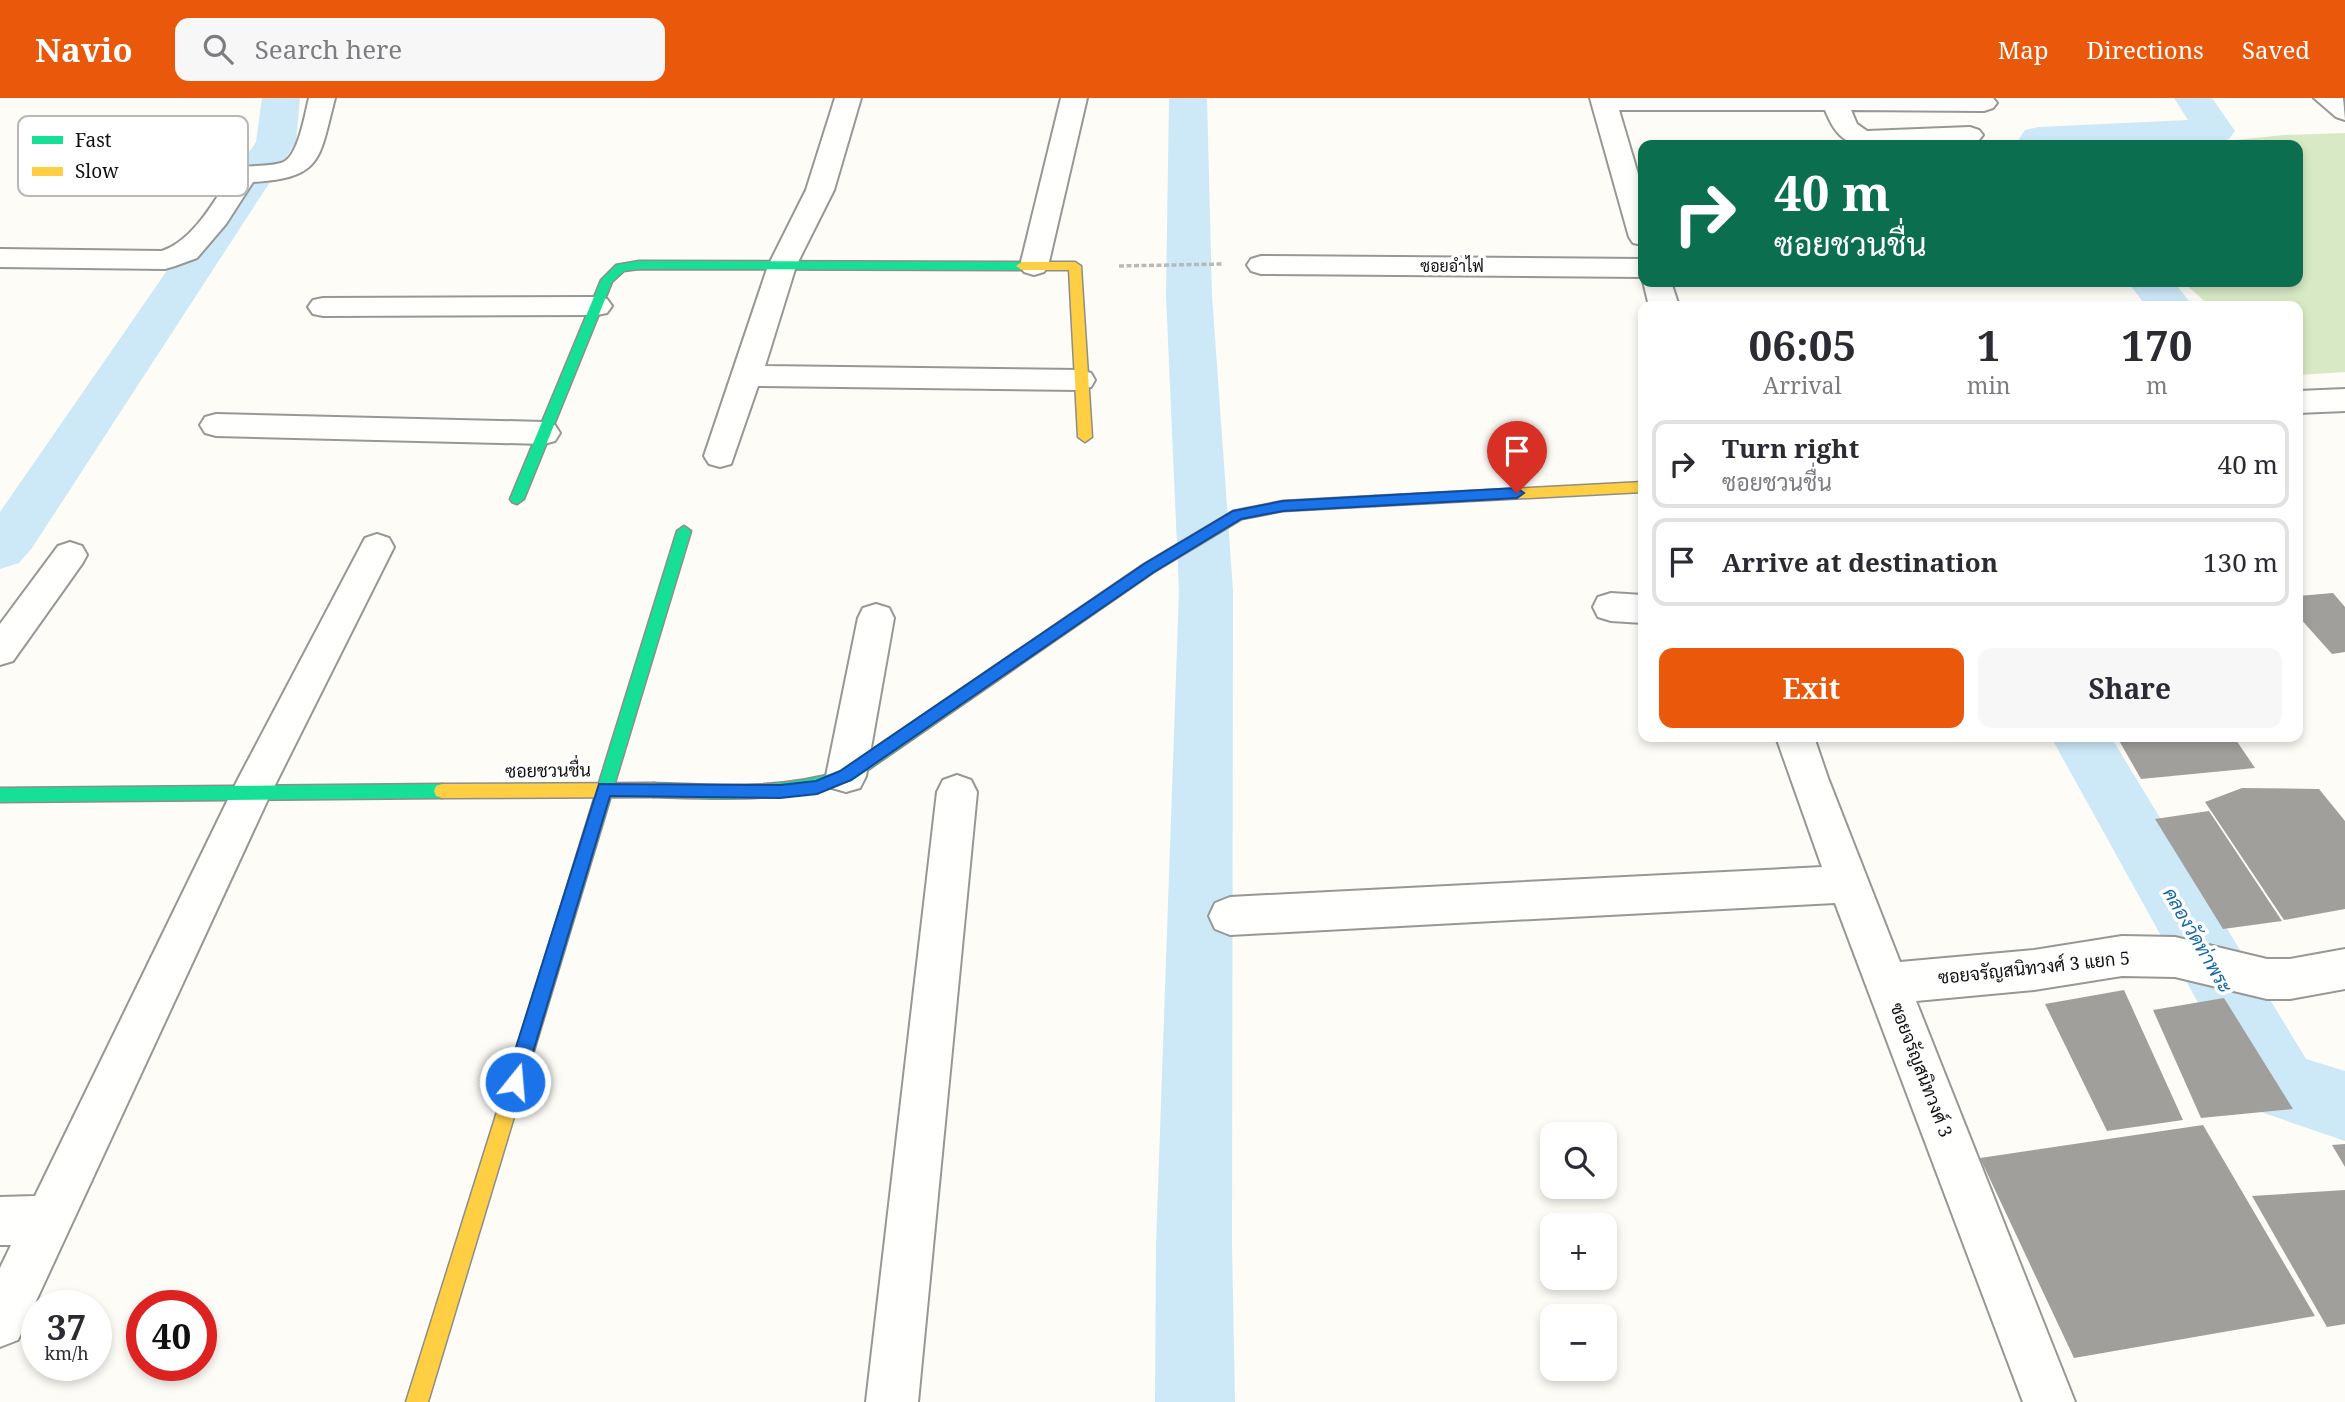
<!DOCTYPE html>
<meta charset="utf-8">
<style>
:root{--surface:#fff;--page:#f7f7f7;--text:#2b2b33;--muted:#7c7c81;--line:#e1e1e2;--accent:#ea580c}
body{margin:0;font-family:"Noto Serif",Sarabun,serif;background:var(--page);color:var(--text);height:100vh;display:flex;flex-direction:column;font-size:26px;white-space:nowrap}
*{box-sizing:border-box;margin:0}
p{font-size:23px;color:var(--muted)}
.icon{flex:none;width:38px;height:38px;fill:none;stroke:currentColor;stroke-width:2;stroke-linecap:round;stroke-linejoin:round}
.map{position:relative;flex:1;overflow:hidden}
.panel{position:absolute;left:1638px;top:203px;width:665px;height:441px;display:flex;flex-direction:column;background:var(--surface);border-radius:14px;box-shadow:0 4px 10px #0003}
.panel>*{flex:none}
.top-card{position:absolute;left:1638px;top:42px;width:665px;height:147px;border-radius:14px;box-shadow:0 4px 10px #0003;background:#0b6e4f;color:#fff;overflow:hidden}
.tools{position:absolute;left:1540px;top:1024px;display:grid;gap:14px}
.tools a{display:grid;place-items:center;width:77px;height:77px;border-radius:14px;background:var(--surface);box-shadow:0 4px 10px #0003;font-size:35px}
.speed{position:absolute;left:21px;top:1192px;display:flex;gap:14px;font-size:35px;font-weight:700;text-align:center}
.speed>*{display:grid;place-content:center;width:91px;height:91px;border-radius:50%;background:var(--surface);box-shadow:0 4px 10px #0003;line-height:1}
.speed small{font-size:18px;font-weight:400}
.speed .limit{border:10px solid #d22;background:#fff;color:#111}
.pin{position:absolute;display:grid;place-items:center;width:60px;height:60px;color:#fff;margin:-72px -30px;border-radius:50% 50% 50% 0;rotate:-45deg;box-shadow:0 0 7px #0007}
.pin .icon{rotate:45deg}
.me{position:absolute;width:77px;margin:-38px;rotate:17deg;stroke-linejoin:round;filter:drop-shadow(0 0 5px #0008)}
.turn{display:flex;align-items:center;gap:24px;height:147px;padding:0 21px;font-size:32px}
.turn .icon{width:91px;height:91px;stroke-width:2.5}
.turn b{display:block;font-size:49px;line-height:60px}
.eta{display:flex;justify-content:space-evenly;align-items:center;height:119px;text-align:center}
.eta b{font-size:42px;font-weight:700;line-height:49px}
.primary-button{display:flex;gap:14px;margin-top:auto;padding:14px 21px}
.primary-button a{flex:1;height:80px;border-radius:14px;background:var(--accent);color:#fff;font-size:28px;font-weight:700;line-height:80px;text-align:center}
.primary-button a+a{background:var(--page);color:var(--text)}
ul{padding:0;list-style:none}
li{display:flex;align-items:center;gap:21px;height:88px;margin:0 14px 10px;padding:0 7px;border:4px solid var(--line);border-radius:14px}
li div{flex:1}
li b{display:block;font-size:26px}
li em{font-style:normal}
header{display:flex;align-items:center;gap:42px;box-sizing:border-box;height:98px;padding:0 35px;background:var(--accent);color:#fff}
header strong{font-size:33px}
nav{display:flex;gap:38px;margin-inline-start:auto;font-size:24px}
.search{width:490px;height:63px;background:var(--page);display:flex;align-items:center;gap:18px;box-sizing:border-box;padding:0 24px;border-radius:14px;color:var(--muted);font-size:26px}
.map>svg:first-child{display:block}
.forest{fill:#d8eac5}
.lines{fill:none;stroke-linecap:round;stroke-linejoin:round}
.canal{fill:#cde8f7;fill-rule:evenodd}
.building{fill:#a19f9c}
.street-casing{stroke:#979795;stroke-width:4}
.fast-casing{stroke:#8e8d8b;stroke-width:3}
.slow-casing{stroke:#8e8d8b;stroke-width:3}
.path{stroke:#b9b9b8;stroke-width:3.5;stroke-dasharray:5 2.5;stroke-linecap:butt}
.street{fill:#fffffe;fill-rule:evenodd}
.fast{fill:#16e098;fill-rule:evenodd}
.slow{fill:#ffcf43;fill-rule:evenodd}
.route{fill:#1a73e8;stroke:#114b97;stroke-width:2}
.labels{text-anchor:middle;stroke-width:7;stroke-linejoin:round;paint-order:stroke}
.far-street-label{font-size:16px;fill:#111;stroke:#fff}
.street-label{font-size:18px;fill:#111;stroke:#fff}
.water-label{font-size:19px;font-style:italic;fill:#1768a6;stroke:#fff}
.key{fill:#fff;stroke:#b8b8b8;stroke-width:2}
.key-label{font-size:19px;fill:#111}
</style>
<header>
<strong>Navio</strong>
<div class="search"><svg class="icon" aria-label="search" viewBox="0 0 24 24"><circle cx="10" cy="10" r="6"/><path d="M15 15l6 6"/></svg>Search here</div>
<nav><a>Map</a><a>Directions</a><a>Saved</a></nav>
</header>
<div class="map">
<svg width="2345" height="1304" viewBox="0 0 2345 1304">
<rect width="100%" height="100%" fill="#fdfcf7"/>
<!-- forest -->
<path class="forest" d="M2345,35V274L2298,277V208H2210L2183,184H2298V47H2188L2284,37Z"/>
<g class="lines">
<!-- canal -->
<path class="canal" d="M262,0H300L296,44L32,450L19,465L0,471V414L256,44Z
M1169,0H1207L1212,197L1233,493L1232,1147L1235,1304H1155L1156,1147L1179,493L1166,197Z
M2174,0H2212L2235,33L2229,41L2215,45L2165,47H2023L2019,41L2025,32L2039,29L2188,22Z
M2128,184H2174L2193,208H2146Z
M2051,639H2111L2306,961L2345,973V1043L2258,1013Z"/>
</g>
<!-- building -->
<path class="building" d="M2333,495L2345,509V554L2332,556L2298,518V498Z
M2117,639H2234L2255,670L2141,681Z
M2242,690L2319,691L2345,723V811L2284,822L2205,704Z
M2209,713L2282,823L2223,831L2155,721Z
M2124,892L2183,1022L2107,1033L2045,906Z
M2224,900L2293,1011L2201,1020L2153,912Z
M2203,1027L2315,1218L2074,1260L1980,1060Z
M2345,1046V1069L2332,1047Z
M2345,1092V1226L2327,1229L2252,1098Z"/>
<g class="lines">
<defs>
<path id="street" d="M309,0H335C319,61 323,80 253,84L226,126L197,160L175,168L165,171L0,169V151L162,153C196,141 216,99 236,70C250,67 266,69 281,65C298,61 305,16 309,0Z
M835,0H861L834,92L796,168L765,268L1080,272L1091,275L1095,282L1091,289L1080,292L758,288L731,366L720,369L709,366L704,358L768,168L806,92Z
M1061,0H1087L1048,168L1044,174L1034,177L1024,174L1020,168Z
M1590,0H1993L1997,5L1993,10L1984,13L1851,12L1857,26L1867,33L1970,29L1979,32L1983,37L1979,42L1970,45C1944,46 1867,54 1848,43C1836,37 1830,24 1825,12H1619L1643,93V147L1633,145L1629,139Z
M2314,0H2343L2345,22L2336,19Z
M1261,158L1643,161V179L1261,176L1251,173L1247,167L1251,161Z
M1643,183L1671,184L1679,208H1649Z
M597,199L607,201L612,208L607,215L597,217L323,218L313,216L308,209L313,202L323,200Z
M2345,291V313L2298,315V293Z
M216,316L544,324L555,327L560,335L555,343L544,346L216,338L205,335L200,327L205,319Z
M377,436L389,440L394,449L269,699L18,1242L0,1249V1170L11,1147H0V1099L35,1098L237,683L365,440Z
M70,444L82,448L87,457L82,466L13,563L0,567V526L58,448Z
M1611,495L1643,497V525L1611,523L1598,519L1593,509L1598,499Z
M876,506L889,510L894,520L866,678L860,690L846,694L832,690L826,678L858,520L863,510Z
M1776,639H1814L1828,680L1900,864L2034,852L2122,838L2175,839L2267,861H2290L2345,851V891L2290,901H2267L2175,879L2122,878L2034,892L1916,903L2075,1304H2023L1835,805L1230,837L1215,831L1209,818L1215,805L1230,799L1822,769Z
M957,677L971,682L977,694L918,1304H866L937,694L943,682Z"/>
<path id="fast" d="M639,163L1022,164L1028,168L1022,172L639,171L624,173L612,184L524,401L517,406L512,404L510,401L601,182L616,167Z
M1375,398L1382,403L1375,408L1283,413L1242,421L1154,474L852,683C787,705 721,701 654,699L648,697L646,692L648,687L654,685C717,687 780,692 841,673L1144,466L1233,413L1283,403Z
M684,428L691,433L530,966L527,972L521,975L515,972L512,966L677,433Z
M442,686L448,688L450,693L448,698L442,700L0,704V690Z"/>
<path id="slow" d="M1075,164L1081,168L1092,339L1085,344L1078,339L1069,172H1022L1016,168L1022,164Z
M1643,384V394L1375,408L1368,403L1375,398Z
M654,685L660,687L662,692L660,697L654,699L442,700L436,698L434,693L436,688L442,686Z
M521,957L527,960L530,966L428,1304H406L512,966L515,960Z"/>
</defs>
<!-- street casing -->
<use href="#street" class="street-casing"/>
<!-- fast casing -->
<use href="#fast" class="fast-casing"/>
<!-- slow casing -->
<use href="#slow" class="slow-casing"/>
<!-- path -->
<path class="path" d="M1119,168L1222,166"/>
<!-- street -->
<use href="#street" class="street"/>
<!-- fast -->
<use href="#fast" class="fast"/>
<!-- slow -->
<use href="#slow" class="slow"/>
</g>
<!-- route -->
<path class="route" d="M1517,390L1524,395L1517,400L1283,413L1241,421L1154,474L851,682L817,696L780,700L610,698L524,984L521,991L515,993L508,991L505,984L599,686L780,687L816,683L840,673L1144,466L1233,413L1283,403Z"/>
<g class="labels">
<!-- far-street labels -->
<g class="far-street-label">
<text x="1452" y="174">ซอยอำไฟ</text>
</g>
<!-- street labels -->
<g class="street-label">
<text transform="translate(548 673) rotate(-1)" y="6">ซอยชวนชื่น</text>
<text transform="translate(2034 870) rotate(-6)" y="6">ซอยจรัญสนิทวงศ์ 3 แยก 5</text>
<text transform="translate(1921 972) rotate(69)" y="6">ซอยจรัญสนิทวงศ์ 3</text>
</g>
<!-- water labels -->
<g class="water-label">
<text transform="translate(2198 842) rotate(60)" y="7">คลองวัดท่าพระ</text>
</g>
</g>
<!-- legend -->
<rect x="18" y="18" width="230" height="80" rx="10" class="key"/>
<rect x="32" y="38" width="31" height="8" fill="#16e098"/>
<rect x="32" y="69" width="31" height="9" fill="#ffcf43"/>
<g class="key-label">
<text x="75" y="49">Fast</text>
<text x="75" y="80">Slow</text>
</g>
</svg>
<div class="tools">
<a><svg class="icon" aria-label="search" viewBox="0 0 24 24"><circle cx="10" cy="10" r="6"/><path d="M15 15l6 6"/></svg></a>
<a>+</a>
<a>−</a>
</div>
<div class="speed"><div>37<small>km/h</small></div><div class="limit">40</div></div>
<div class="pin" style="left:1517px;top:395px;background:#d93025"><svg class="icon" aria-label="arrive" viewBox="0 0 24 24"><path d="M6 21V4h12l-3 4 3 4H6"/></svg></div>
<svg class="me" style="left:515px;top:984px" viewBox="-20 -20 40 40"><circle r="17" fill="#1a73e8" stroke="#fff" stroke-width="3"/><path d="M0-11L8 9 0 5-8 9z" fill="#fff"/></svg>
<div class="top-card">
<div class="turn"><svg class="icon" aria-label="right" viewBox="0 0 24 24"><path d="M7 20v-9h11M14 6l5 5-5 5"/></svg><div><b>40 m</b>ซอยชวนชื่น</div></div>
</div>
<section class="panel">
<div class="eta">
<div><b>06:05</b><p>Arrival</p></div>
<div><b>1</b><p>min</p></div>
<div><b>170</b><p>m</p></div>
</div>
<ul>
<li><svg class="icon" aria-label="right" viewBox="0 0 24 24"><path d="M7 20v-9h11M14 6l5 5-5 5"/></svg><div><b>Turn right</b><p>ซอยชวนชื่น</p></div><em>40 m</em></li>
<li><svg class="icon" aria-label="arrive" viewBox="0 0 24 24"><path d="M6 21V4h12l-3 4 3 4H6"/></svg><div><b>Arrive at destination</b></div><em>130 m</em></li>
</ul>
<div class="primary-button"><a>Exit</a><a>Share</a></div>
</section>
</div>
